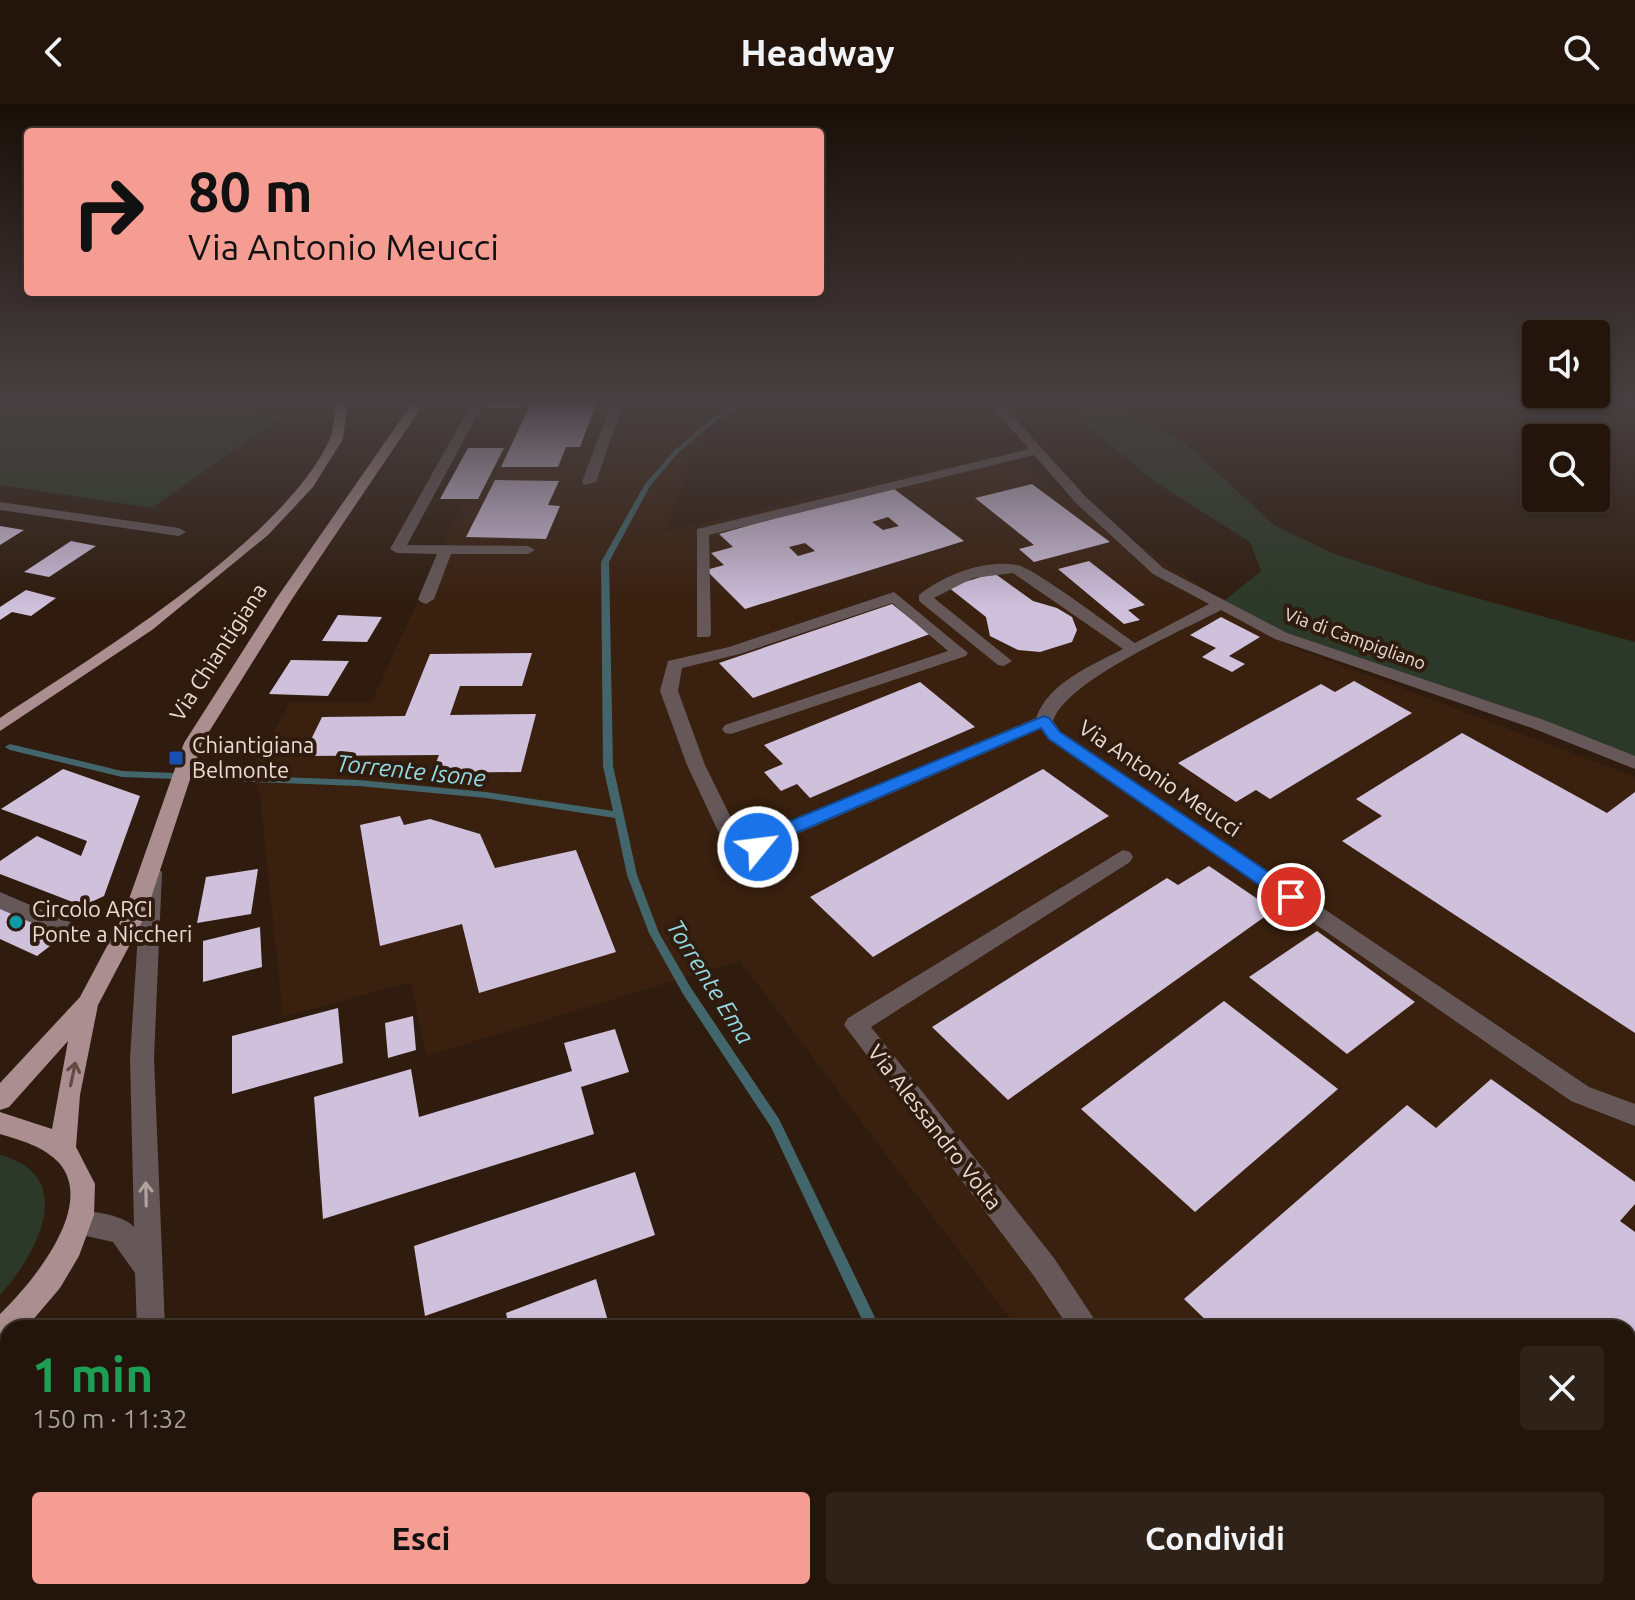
<!DOCTYPE html>
<html lang="it">
<meta charset="utf-8">
<style>
:root{--surface:#23150b;--page:#2f2219;--text:#f1f3f6;--muted:#a39f9d;--line:#40342c;--accent:#f59c93}
body{margin:0;font-family:Ubuntu,sans-serif;background:var(--page);color:var(--text);height:100vh;display:flex;flex-direction:column;font-size:30px;white-space:nowrap}
*{box-sizing:border-box;margin:0}
p{font-size:26px;color:var(--muted)}
.icon{flex:none;width:44px;height:44px;fill:none;stroke:currentColor;stroke-width:2;stroke-linecap:round;stroke-linejoin:round}
.map{position:relative;flex:1;overflow:hidden}
.details{position:absolute;left:0px;top:1216px;width:1636px;height:280px;display:flex;flex-direction:column;background:var(--surface);border-radius:24px 24px 0 0;box-shadow:0 4px 12px #0003,0 0 0 2px var(--line)}
.details>*{flex:none}
.banner{position:absolute;left:24px;top:24px;width:800px;height:168px;border-radius:8px;box-shadow:0 4px 12px #0003,0 0 0 2px var(--line);background:#f59c93;color:#111;overflow:hidden}
.fabs{position:absolute;left:1522px;top:216px;display:grid;gap:16px}
.fabs a{display:grid;place-items:center;width:88px;height:88px;border-radius:8px;background:var(--surface);box-shadow:0 4px 12px #0003,0 0 0 2px var(--line);font-size:40px}
.pin{position:absolute;display:grid;place-items:center;width:68px;height:68px;color:#fff;margin:-34px;border:4px solid #fff;border-radius:50%;box-shadow:0 2px 8px #0007}
.me{position:absolute;width:88px;margin:-44px;rotate:61deg;stroke-linejoin:round;filter:drop-shadow(0 0 6px #0008)}
.turn{display:flex;align-items:center;gap:28px;height:168px;padding:0 32px;font-size:36px}
.turn .icon{width:104px;height:104px;stroke-width:2.5}
.turn b{display:block;font-size:56px;line-height:68px}
.round{display:grid;place-items:center;flex:none;width:84px;height:84px;border-radius:8px;background:var(--page)}
.headline{display:flex;align-items:center;justify-content:space-between;height:136px;padding:0 32px}
h1{font-size:48px;font-weight:600;line-height:60px;color:#1e9e55}
.action{display:flex;gap:16px;margin-top:auto;padding:16px 32px}
.action a{flex:1;height:92px;border-radius:8px;background:var(--accent);color:#111;font-size:32px;font-weight:600;line-height:92px;text-align:center}
.action a+a{background:var(--page);color:var(--text)}
header{display:flex;justify-content:space-between;align-items:center;height:104px;padding:0 32px;background:var(--surface);font-size:36px;font-weight:600}
.map>svg:first-child{display:block}
.built{fill:#39200f}
.green{fill:#2c3928}
.lines{fill:none;stroke-linecap:round;stroke-linejoin:round}
.stream{fill:#42666c;fill-rule:evenodd}
.building{fill:#cfc0dc;fill-rule:evenodd}
.minor{fill:#665858;fill-rule:evenodd}
.major{fill:#ab8e8f;fill-rule:evenodd}
.oneway{stroke:#614a42}
.oneway2{stroke:#afa19c}
.route{fill:#1a73e8;stroke:#114b97;stroke-width:2}
.transit-dot{fill:#1a4fb4;stroke:#2f1c0f;stroke-width:3}
.culture-dot{fill:#0f9aa8;stroke:#2f1c0f;stroke-width:3}
.labels{text-anchor:middle;stroke-width:8;stroke-linejoin:round;paint-order:stroke}
.far-street-label{font-size:18px;fill:#eadcd4;stroke:#2f1c0f}
.street-label{font-size:22px;fill:#eadcd4;stroke:#2f1c0f}
.poi-label{font-size:22px;fill:#eadcd4;stroke:#2f1c0f;text-anchor:start}
.water-label{font-size:24px;font-style:italic;fill:#93d9e4;stroke:#2f1c0f}
</style>
<header><svg class="icon" aria-label="back" viewBox="0 0 24 24"><path d="M15 5l-7 7 7 7"/></svg>Headway<svg class="icon" aria-label="search" viewBox="0 0 24 24"><circle cx="10" cy="10" r="6"/><path d="M15 15l6 6"/></svg></header>
<div class="map">
<svg width="1635" height="1496" viewBox="0 0 1635 1496">
<rect width="100%" height="100%" fill="#2f1c0f"/>
<!-- built -->
<path class="built" d="M528,295H717L664,428L1002,348L1288,541L1635,673V1496H1229L1222,1488H1628V1224H1017L740,857L426,952L411,878L283,913L260,691L252,663L291,598L371,599L462,400L477,399Z"/>
<!-- green -->
<path class="green" d="M0,295H151L284,311L152,404L0,381Z
M1124,304L1186,340L1274,421L1332,449L1433,482L1635,538V659L1281,532L1219,501L1261,467L1250,438L1155,378L1072,309Z
M0,1051C80,1072 36,1151 0,1191Z"/>
<g class="lines">
<!-- stream -->
<path class="stream" d="M743,295H750L717,316L679,348L650,382L609,458L613,662L637,771L659,829L691,884L779,1015L880,1224H866L771,1023L683,890L649,829L627,771L615,714L486,694L359,682L122,673L10,646L5,643L10,640L122,667L359,676L486,688L613,707L603,662L601,458L645,380L675,346L713,314Z
M977,1488H993L996,1496H980Z"/>
</g>
<!-- building -->
<path class="building" d="M492,295H525L520,304H487Z
M533,295H598L580,343H566L558,363H501Z
M901,295H979V297L905,302Z
M468,344H504L478,395H440Z
M495,376L559,377L548,401L560,402L546,435L466,433Z
M1032,380L1110,438L1034,458L1019,445L1034,441L975,394Z
M890,382L964,437L745,505L706,466L724,461L711,449L733,443L719,430ZM888,413L899,422L883,426L872,418ZM805,439L815,447L798,452L789,443Z
M0,422L24,426L0,441Z
M71,437L96,442L49,473L24,468Z
M1089,457L1145,501L1128,506L1140,516L1124,520L1058,465Z
M994,469L1033,497L1057,504L1072,513L1077,526L1072,538L1040,548L1018,546L990,532L986,513L948,483Z
M26,486L56,494L31,512L12,508L0,516V503Z
M892,500L930,530L753,594L719,559Z
M338,511L382,513L367,538L322,537Z
M1221,513L1260,533L1229,552L1245,560L1232,568L1202,553L1216,544L1190,531Z
M532,549L522,582H460L450,611L536,610L521,668L432,669L439,651L303,652L322,613L405,612L430,550Z
M291,556L349,557L328,592L269,590Z
M1354,577L1412,609L1270,695L1256,686L1236,698L1178,659L1321,580L1335,588Z
M920,578L975,623L810,694L797,680L781,687L764,668L783,660L764,641Z
M1462,629L1607,709L1635,688V929L1342,737L1382,712L1356,695Z
M63,665L140,692L104,792L83,802L0,770V757L37,732L81,752L87,737L1,705Z
M1043,665L1109,712L873,853L810,793Z
M400,712L404,721L430,715L480,730L495,764L576,746L616,848L479,889L462,820L380,842L360,721Z
M1209,762L1274,806L1008,996L932,923L1167,774L1178,781Z
M258,765L251,810L197,819L206,773Z
M0,803L63,832L37,852L0,835Z
M260,823L262,863L203,878V837Z
M1317,827L1415,898L1347,950L1249,873Z
M1224,897L1338,985L1195,1108L1081,1005Z
M338,904L343,959L232,990V932Z
M413,912L416,946L388,954L385,919Z
M615,925L629,968L581,983L594,1030L323,1115L314,993L411,965L419,1013L572,967L564,939Z
M1491,975L1635,1078V1100L1620,1117L1635,1128V1331L1628,1340V1224H1214L1184,1195L1407,1001L1436,1024Z
M635,1068L655,1131L425,1212L414,1142Z
M596,1175L610,1224H509L506,1209Z
M1628,1456L1635,1463V1496H1487L1479,1488H1628Z
M567,1488H683L686,1496H569Z"/>
<g class="lines">
<!-- minor -->
<path class="minor" d="M474,295H486L407,441L528,442L535,446L528,450H451L434,495L426,500L421,498L418,495L437,450L397,449L390,445Z
M613,295H625L596,378L584,381L582,378Z
M985,295H997L1086,393L1163,464L1287,529L1544,616L1635,652V665L1532,624L1275,535L1221,506C1180,528 1067,576 1053,617L1061,628L1589,983L1635,1000V1022L1571,997L1049,636L1041,625L790,733C757,752 760,751 724,740L687,661L660,587L668,557L729,543L894,488L968,549L966,552L731,630L725,629L722,625L725,621L948,547L892,499L740,550L682,564L678,587L705,661L739,730L756,735L776,723L1036,614C1049,578 1091,562 1123,545L1013,469L973,474L934,494L1012,557L1004,562L998,561L919,497V491C944,471 984,455 1017,461C1033,463 1116,526 1135,539L1209,500L1153,470L1076,399L1034,351L709,431L711,530L709,533H697V425L1029,345Z
M0,398L179,424L186,428L179,432L0,406Z
M1123,746L1130,748L1133,753L1130,758L871,923L1054,1154L1100,1224H1069L1034,1172L844,921L848,914Z
M152,761L162,768L154,954L165,1224H137L135,1169L113,1138L69,1128L65,1119L69,1110C84,1104 123,1110 134,1123L130,954L142,768Z
M0,788L79,822L82,828L79,834L71,836L0,805Z
M157,1488H191V1496H157Z
M1289,1488H1327L1331,1496H1293Z"/>
<!-- major -->
<path class="major" d="M336,295H348L343,335L313,383L268,431L152,526L0,627V614C94,552 281,438 329,337C335,325 334,308 336,295Z
M415,295H427L292,495L202,639L145,812L98,901L80,991L76,1043L95,1080L94,1111L79,1152L60,1184L26,1224H8V1241L0,1244V1210C30,1181 96,1104 60,1060C44,1042 22,1037 0,1030V1008L52,1025L68,937L9,1003L0,1006V979L80,893L123,812L184,639L276,495Z
M8,1242V1284L0,1288V1246Z"/>
</g>
<!-- one-way arrows -->
<defs><path id="oneway-shaft" d="M-6 0H5M1.5-3L5.5 0L1.5 3" fill="none" stroke-width="1.6" stroke-linecap="round" stroke-linejoin="round" transform="scale(2)"/></defs>
<use class="oneway" href="#oneway-shaft" transform="translate(73 970) rotate(-78)"/>
<use class="oneway2" href="#oneway-shaft" transform="translate(146 1090) rotate(-91)"/>
<!-- sky -->
<linearGradient id="sky" x2="0" y2="1"><stop stop-color="#1a0f08"/><stop offset="0.59" stop-color="#474042"/><stop offset="1" stop-color="#474042" stop-opacity="0"/></linearGradient>
<rect width="1635" height="504" fill="url(#sky)"/>
<!-- route -->
<path class="route" d="M1044,612L1049,614L1060,628L1298,788V798H1284L1049,635L1041,624L789,732L765,747H752L749,743L776,723Z"/>
<!-- markers -->
<rect class="transit-dot" x="168" y="646" width="16" height="16" rx="4"/>
<circle class="culture-dot" cx="16" cy="818" r="8"/>
<g class="labels">
<!-- far-street labels -->
<g class="far-street-label">
<text transform="translate(1355 535) rotate(20)" y="6">Via di Campigliano</text>
</g>
<!-- street labels -->
<g class="street-label">
<text transform="translate(218 548) rotate(-57)" y="8">Via Chiantigiana</text>
<text transform="translate(1160 674) rotate(34)" y="8">Via Antonio Meucci</text>
<text transform="translate(935 1023) rotate(52)" y="8">Via Alessandro Volta</text>
</g>
<!-- poi labels -->
<g class="poi-label">
<text x="192" y="649">Chiantigiana<tspan x="192" dy="25">Belmonte</tspan></text>
<text x="32" y="813">Circolo ARCI<tspan x="32" dy="25">Ponte a Niccheri</tspan></text>
</g>
<!-- water labels -->
<g class="water-label">
<text transform="translate(411 667) rotate(6)" y="8">Torrente Isone</text>
<text transform="translate(710 878) rotate(58)" y="8">Torrente Ema</text>
</g>
</g>
</svg>
<div class="fabs">
<a><svg class="icon" aria-label="sound" viewBox="0 0 24 24"><path d="M4 9h4l5-4v14l-5-4H4zM17 9q2 3 0 6"/></svg></a>
<a><svg class="icon" aria-label="search" viewBox="0 0 24 24"><circle cx="10" cy="10" r="6"/><path d="M15 15l6 6"/></svg></a>
</div>
<div class="pin" style="left:1291px;top:793px;background:#d93025"><svg class="icon" aria-label="arrive" viewBox="0 0 24 24"><path d="M6 21V4h12l-3 4 3 4H6"/></svg></div>
<svg class="me" style="left:758px;top:743px" viewBox="-20 -20 40 40"><circle r="17" fill="#1a73e8" stroke="#fff" stroke-width="3"/><path d="M0-11L8 9 0 5-8 9z" fill="#fff"/></svg>
<div class="banner">
<div class="turn"><svg class="icon" aria-label="right" viewBox="0 0 24 24"><path d="M7 20v-9h11M14 6l5 5-5 5"/></svg><div><b>80 m</b>Via Antonio Meucci</div></div>
</div>
<section class="details">
<div class="headline"><div><h1>1 min</h1><p>150 m · 11:32</p></div><a class="round"><svg class="icon" aria-label="close" viewBox="0 0 24 24"><path d="M6 6l12 12M18 6L6 18"/></svg></a></div>
<div class="action"><a>Esci</a><a>Condividi</a></div>
</section>
</div>
